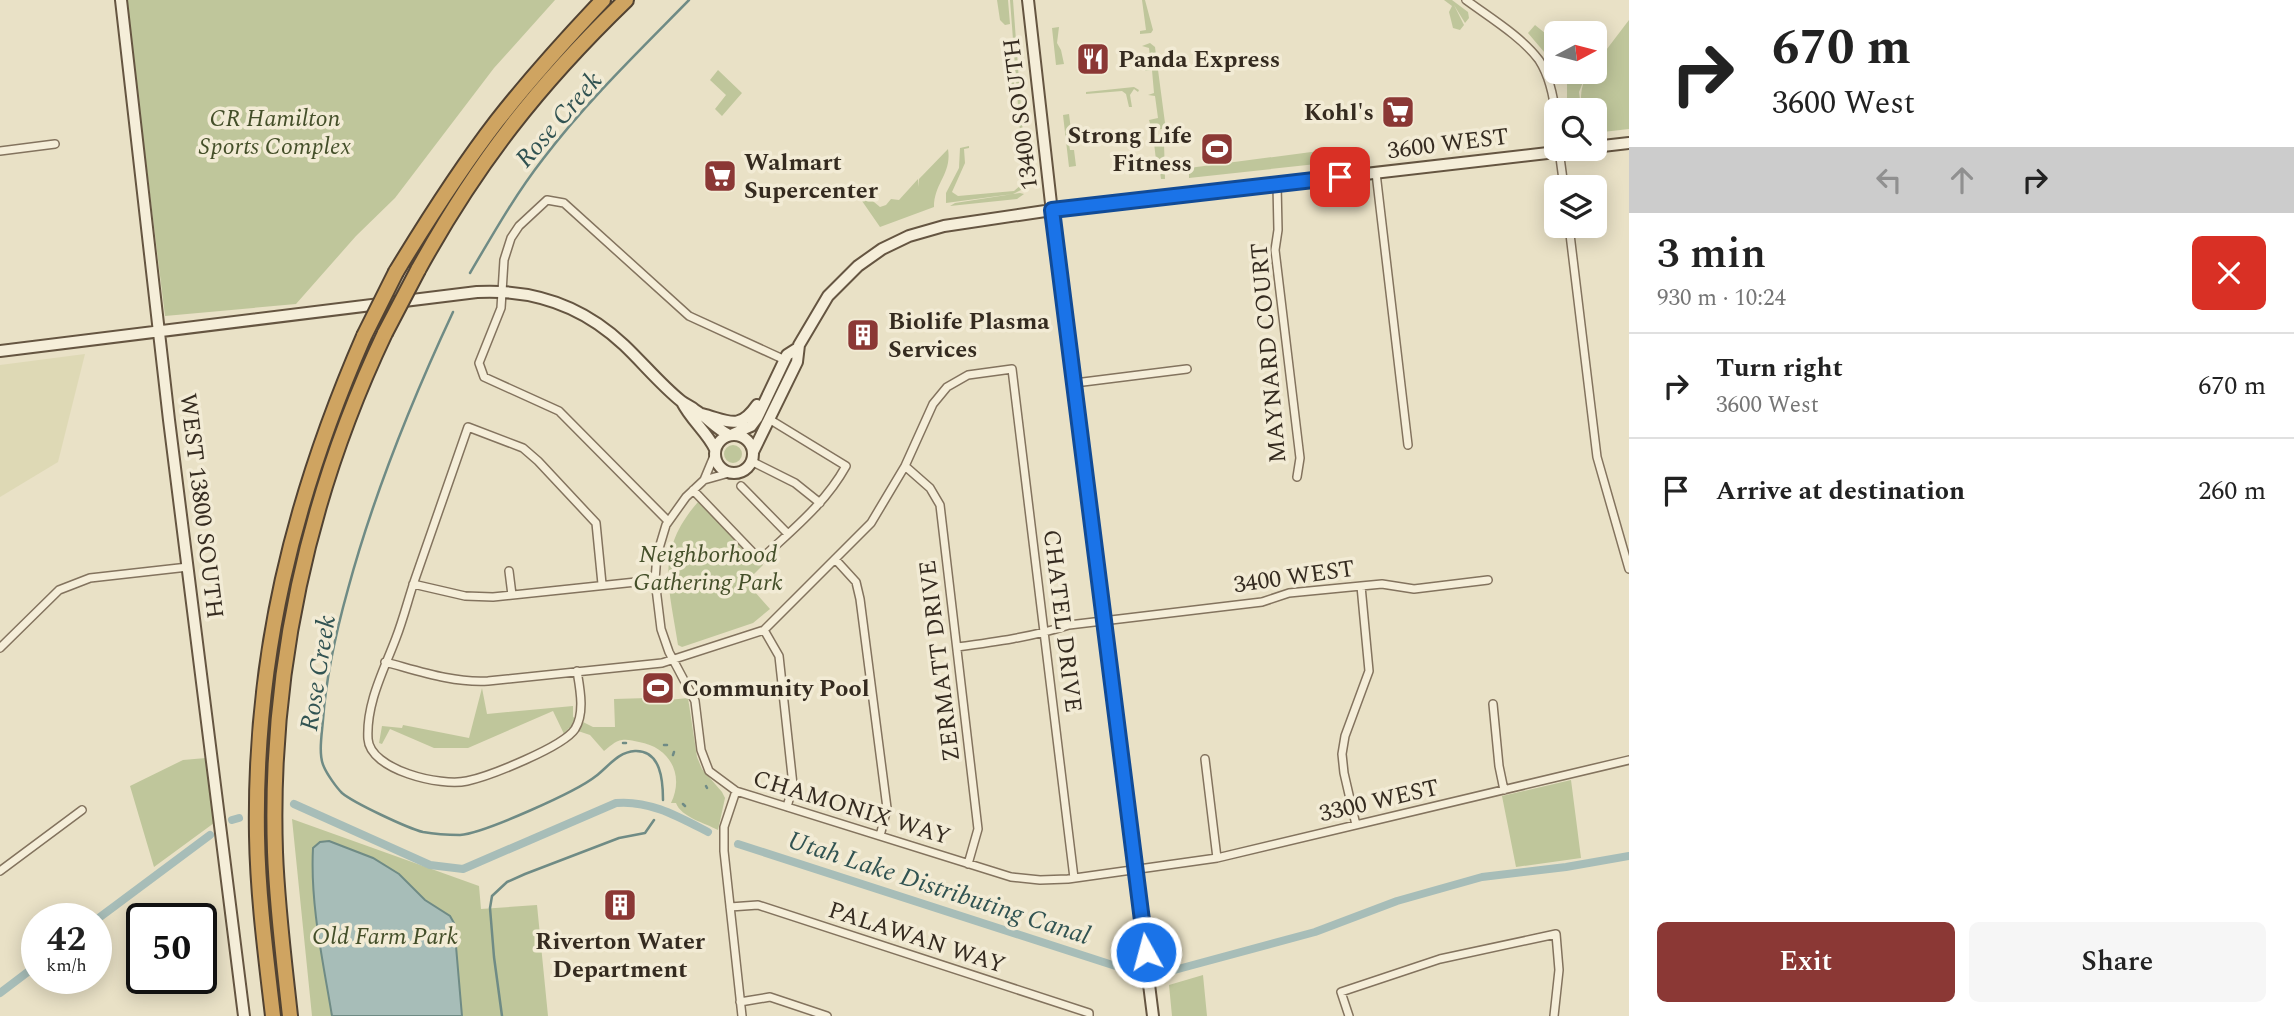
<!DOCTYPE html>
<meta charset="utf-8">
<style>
:root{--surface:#fff;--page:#f6f6f6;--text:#222;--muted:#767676;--line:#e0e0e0;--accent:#8b3835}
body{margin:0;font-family:Spectral,serif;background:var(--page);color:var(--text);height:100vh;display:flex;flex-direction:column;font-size:26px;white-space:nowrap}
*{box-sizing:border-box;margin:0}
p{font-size:23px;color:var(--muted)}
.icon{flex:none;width:38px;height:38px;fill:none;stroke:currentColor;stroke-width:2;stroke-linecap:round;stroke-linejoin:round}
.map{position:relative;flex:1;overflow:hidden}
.side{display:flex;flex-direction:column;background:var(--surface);width:665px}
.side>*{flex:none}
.hud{background:#fff;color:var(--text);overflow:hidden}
.needle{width:46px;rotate:83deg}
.fabs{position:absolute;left:1544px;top:21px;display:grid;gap:14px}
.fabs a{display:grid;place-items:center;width:63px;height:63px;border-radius:10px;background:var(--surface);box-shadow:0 4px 18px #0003;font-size:35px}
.speed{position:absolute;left:21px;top:903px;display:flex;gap:14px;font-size:35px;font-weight:700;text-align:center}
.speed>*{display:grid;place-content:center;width:91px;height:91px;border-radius:50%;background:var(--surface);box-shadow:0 4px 18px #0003;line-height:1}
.speed small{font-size:18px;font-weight:400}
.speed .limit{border:4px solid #111;border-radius:10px;background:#fff;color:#111}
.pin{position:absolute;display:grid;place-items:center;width:60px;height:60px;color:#fff;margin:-30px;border-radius:14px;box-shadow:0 4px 10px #0006}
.me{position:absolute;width:77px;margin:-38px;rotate:353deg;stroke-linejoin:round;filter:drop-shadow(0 0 5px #0008)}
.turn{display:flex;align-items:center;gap:24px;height:147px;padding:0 28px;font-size:32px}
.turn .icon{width:91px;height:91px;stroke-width:2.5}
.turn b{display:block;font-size:49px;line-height:60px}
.lanes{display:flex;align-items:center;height:66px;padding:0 28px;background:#0003;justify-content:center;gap:35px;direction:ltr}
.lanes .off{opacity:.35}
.round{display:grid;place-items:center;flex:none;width:74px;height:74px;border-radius:10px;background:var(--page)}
.summary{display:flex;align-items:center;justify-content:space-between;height:119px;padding:0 28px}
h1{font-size:42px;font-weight:600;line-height:52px}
.primary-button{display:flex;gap:14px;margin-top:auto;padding:14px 28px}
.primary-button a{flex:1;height:80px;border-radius:10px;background:var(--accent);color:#fff;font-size:28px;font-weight:600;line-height:80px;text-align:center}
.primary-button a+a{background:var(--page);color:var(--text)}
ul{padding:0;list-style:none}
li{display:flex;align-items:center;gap:21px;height:105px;padding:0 28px;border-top:2px solid var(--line)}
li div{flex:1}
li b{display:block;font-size:26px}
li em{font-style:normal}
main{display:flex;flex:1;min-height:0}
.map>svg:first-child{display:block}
.farmland{fill:#ded9b5}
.green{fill:#bfc69b}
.water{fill:#a7bdb8;stroke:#6f8b85;stroke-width:2}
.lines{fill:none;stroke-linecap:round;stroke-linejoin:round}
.stream{stroke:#6f8b85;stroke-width:2.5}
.canal{stroke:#a7bdb8;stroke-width:8}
.street-casing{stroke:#83735e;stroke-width:10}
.secondary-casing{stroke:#655541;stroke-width:14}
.highway-casing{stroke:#514232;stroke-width:18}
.street{stroke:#f5eed9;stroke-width:7}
.secondary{stroke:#f5eed9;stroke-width:10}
.highway{stroke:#cfa461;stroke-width:14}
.highway-bridge-casing{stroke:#514232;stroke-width:18;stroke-linecap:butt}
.highway-bridge{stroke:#cfa461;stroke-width:14}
.route-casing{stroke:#114b97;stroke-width:18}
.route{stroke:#1a73e8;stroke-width:12}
.labels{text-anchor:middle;stroke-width:7;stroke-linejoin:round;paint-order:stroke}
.poi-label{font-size:24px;font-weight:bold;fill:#352b20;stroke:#f2ebd5;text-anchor:start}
.street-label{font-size:24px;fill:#352b20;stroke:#f2ebd5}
.park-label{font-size:24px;font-style:italic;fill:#444f29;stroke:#f2ebd5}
.water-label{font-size:26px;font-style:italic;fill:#315352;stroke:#f2ebd5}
</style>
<main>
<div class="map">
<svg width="1629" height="1016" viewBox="0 0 1629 1016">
<rect width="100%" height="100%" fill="#e9e1c6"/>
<!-- farmland -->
<path class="farmland" d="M85,354L58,462L0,497V365Z"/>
<!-- green -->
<path class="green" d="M126,0H555L494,68L395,198L356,236L296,304L165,316Z
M997,0H1008L1010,24L1005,25L1000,20Z
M1010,0H1013L1027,189L1020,132Z
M1142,0H1145L1153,30L1151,33L1140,34V31L1146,30Z
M1444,0H1452L1468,12L1469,18L1465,23L1454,5L1464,25L1460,30L1453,28L1449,12L1452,6Z
M1629,20V129L1594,133C1594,125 1599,120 1599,111L1581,100C1581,89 1583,80 1590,72H1594V66Z
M1535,25L1556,42V71L1550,59L1528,33Z
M1059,27L1057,43L1061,50L1064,64L1056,65L1052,28Z
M1150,43L1155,47L1165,123L1162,129L1155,130L1151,127L1149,120L1158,118L1155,96L1148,95L1154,93L1152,70L1145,71V68L1151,66L1149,48L1142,46Z
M1011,48L1014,84L1009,85L1005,54Z
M718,70L742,93L722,116L715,109L726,95L710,80Z
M1556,72H1587L1579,92L1580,100L1597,112V121L1594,125V110H1573L1574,104L1567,98V84L1558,77Z
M1134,87L1139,90L1138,92L1134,89L1130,95L1132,107H1129L1126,94L1122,91L1086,94V92Z
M1069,114L1071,130L1078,129L1079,139H1068L1070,150H1074L1076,166L1069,167L1063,115Z
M1158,139L1164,142L1165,179H1161L1159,165L1162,164V160H1156L1154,143Z
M969,146V148L964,149L965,163L952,192L958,196L1014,191L1021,185L1019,171H1022L1023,189L1013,194L946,203V193L959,168L960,148Z
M948,149C952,174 934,183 934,207L880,227L862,201L868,197L880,207L886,205L891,199L899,200L918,179L919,187V179Z
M1334,149V154H1332L1335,162L1189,178V168Z
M1020,193L1024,194L1017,199L950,206L955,203Z
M724 454a9 9 0 1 1 18 0a9 9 0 1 1-18 0Z
M698,502L763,565L746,582L770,609L753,623L682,647L678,645C669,586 655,551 698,502Z
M482,688L487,714L573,706V717L593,727H615L614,699L648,698L649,702L688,698L697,757L702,769L722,792L725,798L718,830C705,823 681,817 676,803H671C685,774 669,747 639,742C633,741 628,739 622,740C615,741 609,747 604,751L590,735L569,728L564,734L553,711L468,748H434L390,729L382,744L379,743L382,726L402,728L403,725L469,738Z
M206,758L214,823L154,867L130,786L183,760Z
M1571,780L1581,858L1516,867L1502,796Z
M292,819L479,886L481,909L537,905L548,1016H312Z
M1203,975L1207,1016H1172L1169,985Z"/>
<!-- water -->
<path class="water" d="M662,677L664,697L654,698L652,678Z
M329,841L373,858L399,874L425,900L450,916L454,923L462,1016H332C323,961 310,904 313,848L320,842Z"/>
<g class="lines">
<!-- stream -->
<path class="stream" d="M470,273C493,234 515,195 543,159C586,102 639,51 689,0
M453,312C411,402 374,493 348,589C336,632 326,676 323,720C322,733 318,755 324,767C327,774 336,787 342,793C354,803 407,828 423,832C434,834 449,835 460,835C484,833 576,792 596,776C609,766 618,752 635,751C661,750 663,781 663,800
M623,743H626
M664,745H667
M673,755L674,752
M706,786L707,788
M683,804L685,806
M502,1016L494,957L490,908L492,896L507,882L525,874L619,838L645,833L654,820"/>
<!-- canal -->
<path class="canal" d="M294,804L430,865L463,869L616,803C650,800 679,817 708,832
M232,820L239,818
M738,844L1128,970
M96,920L210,835
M1167,972L1315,932L1397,901L1482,877L1566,867L1629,856
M0,993L37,965"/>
<defs>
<path id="street" d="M1466,0C1489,17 1522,37 1539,60C1550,77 1554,98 1556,118
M1559,150L1564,187
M0,151L55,144
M1376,173L1408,445
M1277,184L1278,230L1275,250L1300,458L1297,477
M1569,226L1597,457L1629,569
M1075,383L1187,369
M714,456L704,480L686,497L666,525L657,555L655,580L661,629L669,652L695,701L701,750L709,771L736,791L1011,877L1040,880L1068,879L1217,858L1629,760
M751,461L795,483L820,503
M905,466L930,488L940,505L978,829L968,864
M704,480L729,473
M741,486L788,534
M693,490L760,560C792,530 825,504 846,466L769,419
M668,521L559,411L484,377L479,363L501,308L504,260L511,238L519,226L547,200L564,203L689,316L785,360
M835,559L856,582L860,599L887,808L880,836
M509,571L512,595
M413,584L465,596L493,597L655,580
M764,630L779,656L793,785L787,807
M957,647C995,642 1032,637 1069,625L1262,602L1289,593L1361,586L1382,584L1414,589L1488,580
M0,648L59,590L90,578L188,567
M385,662C419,671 453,683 488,681L662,663L764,630L871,523L905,466L933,404L947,387L968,375L1012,369L1074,878
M577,671C580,689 585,713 575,729C563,747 490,776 467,781C441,787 370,770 368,739C366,703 384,670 396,638C403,620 408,600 414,582C432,530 450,479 468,427L523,448L538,461L596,523L602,584
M1493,704L1499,766L1504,790
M1205,759L1217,858
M736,791L724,827V851L742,1016
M1356,825L1344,773L1342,754L1345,736L1369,671L1361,586
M0,871L82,810
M730,907L758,905L1089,1013V1016
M740,1002L770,997L827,1016
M1349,1016L1341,992L1440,959L1556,934L1559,970L1554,1016"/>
<path id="secondary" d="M121,0L169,420L244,1016
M1028,0L1054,230L1153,1016
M1594,147L1629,143
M0,351L477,292C533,289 583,306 624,345C643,363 661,385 681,401C686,405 691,406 695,410C708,418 715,428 729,435
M682,402C691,420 707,432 715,449
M702,414C729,421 739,431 757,405
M733,434L751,426L757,418L787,355L798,348
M715 454a19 19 0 1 1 38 0a19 19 0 1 1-38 0Z
M753,452L797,362L799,345L828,296L858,266L882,249L909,236L944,226L1052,210L1582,149"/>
<path id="highway" d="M418,270C477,163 538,85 626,0
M396,272C427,221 460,169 497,121C530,79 566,39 603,0
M273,1016C266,956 258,896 257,836C254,657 293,499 364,336
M290,1016C284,961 277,907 275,852C269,672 308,495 385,333"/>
</defs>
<!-- street casing -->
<use href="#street" class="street-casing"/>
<!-- secondary casing -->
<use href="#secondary" class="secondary-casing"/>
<!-- highway casing -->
<use href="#highway" class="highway-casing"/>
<!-- street -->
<use href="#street" class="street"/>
<!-- secondary -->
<use href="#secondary" class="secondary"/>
<!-- highway -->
<use href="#highway" class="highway"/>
<defs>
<path id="highway-bridge" d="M385,333L418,270
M364,336L396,272"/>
</defs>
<!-- highway-bridge casing -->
<use href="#highway-bridge" class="highway-bridge-casing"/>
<!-- highway-bridge -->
<use href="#highway-bridge" class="highway-bridge"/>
</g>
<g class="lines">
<defs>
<path id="route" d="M1146,952L1052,210L1340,177"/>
</defs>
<!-- route casing -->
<use href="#route" class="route-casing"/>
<!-- route -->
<use href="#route" class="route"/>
</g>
<!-- icons -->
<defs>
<symbol id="restaurant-square" viewBox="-11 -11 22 22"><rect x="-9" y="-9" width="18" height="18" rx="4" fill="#8b3835" stroke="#f2ebd5"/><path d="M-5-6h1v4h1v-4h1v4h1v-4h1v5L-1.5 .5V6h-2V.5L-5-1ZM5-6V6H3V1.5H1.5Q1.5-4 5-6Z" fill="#fff"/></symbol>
<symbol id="supermarket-square" viewBox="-11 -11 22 22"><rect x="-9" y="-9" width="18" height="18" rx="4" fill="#8b3835" stroke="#f2ebd5"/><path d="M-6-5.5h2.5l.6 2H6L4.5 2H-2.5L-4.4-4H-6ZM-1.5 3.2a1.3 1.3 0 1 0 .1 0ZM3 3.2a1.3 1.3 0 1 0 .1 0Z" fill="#fff"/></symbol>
<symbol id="stadium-square" viewBox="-11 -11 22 22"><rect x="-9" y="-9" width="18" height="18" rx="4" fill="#8b3835" stroke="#f2ebd5"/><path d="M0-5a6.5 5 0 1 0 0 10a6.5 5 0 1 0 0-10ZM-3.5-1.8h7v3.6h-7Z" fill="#fff"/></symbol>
<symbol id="building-square" viewBox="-11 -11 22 22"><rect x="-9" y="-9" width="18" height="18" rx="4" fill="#8b3835" stroke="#f2ebd5"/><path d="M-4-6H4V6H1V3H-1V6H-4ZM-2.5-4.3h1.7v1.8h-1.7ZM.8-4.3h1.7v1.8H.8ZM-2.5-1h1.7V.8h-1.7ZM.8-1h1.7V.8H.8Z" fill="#fff"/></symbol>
</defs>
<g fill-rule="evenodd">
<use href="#restaurant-square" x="1074" y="40" width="38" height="38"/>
<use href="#supermarket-square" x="1379" y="93" width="38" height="38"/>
<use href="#stadium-square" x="1198" y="130" width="38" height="38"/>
<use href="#supermarket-square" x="701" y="157" width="38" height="38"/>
<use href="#building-square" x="844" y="316" width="38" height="38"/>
<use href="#stadium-square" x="639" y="669" width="38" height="38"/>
<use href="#building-square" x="601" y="886" width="38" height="38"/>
</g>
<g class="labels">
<!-- poi labels -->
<g class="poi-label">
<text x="1118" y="67">Panda Express</text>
<text x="1374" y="120" text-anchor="end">Kohl's</text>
<text x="1192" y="143" text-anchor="end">Strong Life<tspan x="1192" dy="28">Fitness</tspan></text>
<text x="744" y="170">Walmart<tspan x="744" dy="28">Supercenter</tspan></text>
<text x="888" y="329">Biolife Plasma<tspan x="888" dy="28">Services</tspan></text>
<text x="682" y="696">Community Pool</text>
<text x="620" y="949" text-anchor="middle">Riverton Water<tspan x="620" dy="28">Department</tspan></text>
</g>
<!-- street labels -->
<g class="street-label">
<text transform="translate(1020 114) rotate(-97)" y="8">13400 SOUTH</text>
<text transform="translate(1448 143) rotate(-7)" y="8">3600 WEST</text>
<text transform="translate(1268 353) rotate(-95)" y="8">MAYNARD COURT</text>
<text transform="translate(202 506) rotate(83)" y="8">WEST 13800 SOUTH</text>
<text transform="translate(1294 576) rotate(-8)" y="8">3400 WEST</text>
<text transform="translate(1063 621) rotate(83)" y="8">CHATEL DRIVE</text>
<text transform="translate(939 661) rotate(-97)" y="8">ZERMATT DRIVE</text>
<text transform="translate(1379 800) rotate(-13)" y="8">3300 WEST</text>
<text transform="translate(852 807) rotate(17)" y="8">CHAMONIX WAY</text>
<text transform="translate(917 937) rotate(18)" y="8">PALAWAN WAY</text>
</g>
<!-- park labels -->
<g class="park-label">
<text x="275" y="126">CR Hamilton<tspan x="275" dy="28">Sports Complex</tspan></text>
<text x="708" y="562">Neighborhood<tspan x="708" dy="28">Gathering Park</tspan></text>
<text x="385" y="944">Old Farm Park</text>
</g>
<!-- water labels -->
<g class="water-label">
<text transform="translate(558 119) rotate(-49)" y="9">Rose Creek</text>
<text transform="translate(317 673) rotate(-81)" y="9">Rose Creek</text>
<text transform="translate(939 887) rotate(18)" y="9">Utah Lake Distributing Canal</text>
</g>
</g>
</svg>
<div class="fabs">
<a><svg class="needle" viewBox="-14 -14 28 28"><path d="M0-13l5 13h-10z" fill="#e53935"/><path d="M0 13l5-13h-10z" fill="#767676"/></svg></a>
<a><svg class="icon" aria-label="search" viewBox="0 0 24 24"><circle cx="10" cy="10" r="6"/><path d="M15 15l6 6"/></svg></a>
<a><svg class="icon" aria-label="layers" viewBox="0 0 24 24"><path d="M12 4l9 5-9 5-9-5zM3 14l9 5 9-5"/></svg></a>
</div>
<div class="speed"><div>42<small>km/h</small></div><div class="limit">50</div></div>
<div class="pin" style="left:1340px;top:177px;background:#d93025"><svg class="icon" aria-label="arrive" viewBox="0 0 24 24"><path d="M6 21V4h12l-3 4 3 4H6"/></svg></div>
<svg class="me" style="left:1146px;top:952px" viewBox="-20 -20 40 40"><circle r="17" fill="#1a73e8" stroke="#fff" stroke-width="3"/><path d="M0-11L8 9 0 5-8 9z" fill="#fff"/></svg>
</div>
<section class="side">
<div class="hud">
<div class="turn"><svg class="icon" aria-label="right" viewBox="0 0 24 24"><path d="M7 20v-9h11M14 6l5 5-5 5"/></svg><div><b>670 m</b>3600 West</div></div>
<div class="lanes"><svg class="icon off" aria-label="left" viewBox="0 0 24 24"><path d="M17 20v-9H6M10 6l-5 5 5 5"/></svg><svg class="icon off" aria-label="ahead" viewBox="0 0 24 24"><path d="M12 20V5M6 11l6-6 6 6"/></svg><svg class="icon" aria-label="right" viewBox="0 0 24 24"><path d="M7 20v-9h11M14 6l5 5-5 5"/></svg></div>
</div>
<div class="summary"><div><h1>3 min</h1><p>930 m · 10:24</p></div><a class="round" style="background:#d93025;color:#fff"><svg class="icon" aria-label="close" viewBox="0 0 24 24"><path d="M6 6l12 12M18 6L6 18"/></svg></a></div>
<ul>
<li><svg class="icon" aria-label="right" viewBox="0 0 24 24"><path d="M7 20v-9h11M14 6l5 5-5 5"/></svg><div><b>Turn right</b><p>3600 West</p></div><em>670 m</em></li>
<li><svg class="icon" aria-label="arrive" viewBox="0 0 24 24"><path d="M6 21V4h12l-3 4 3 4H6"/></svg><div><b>Arrive at destination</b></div><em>260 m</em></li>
</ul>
<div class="primary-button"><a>Exit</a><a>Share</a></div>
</section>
</main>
